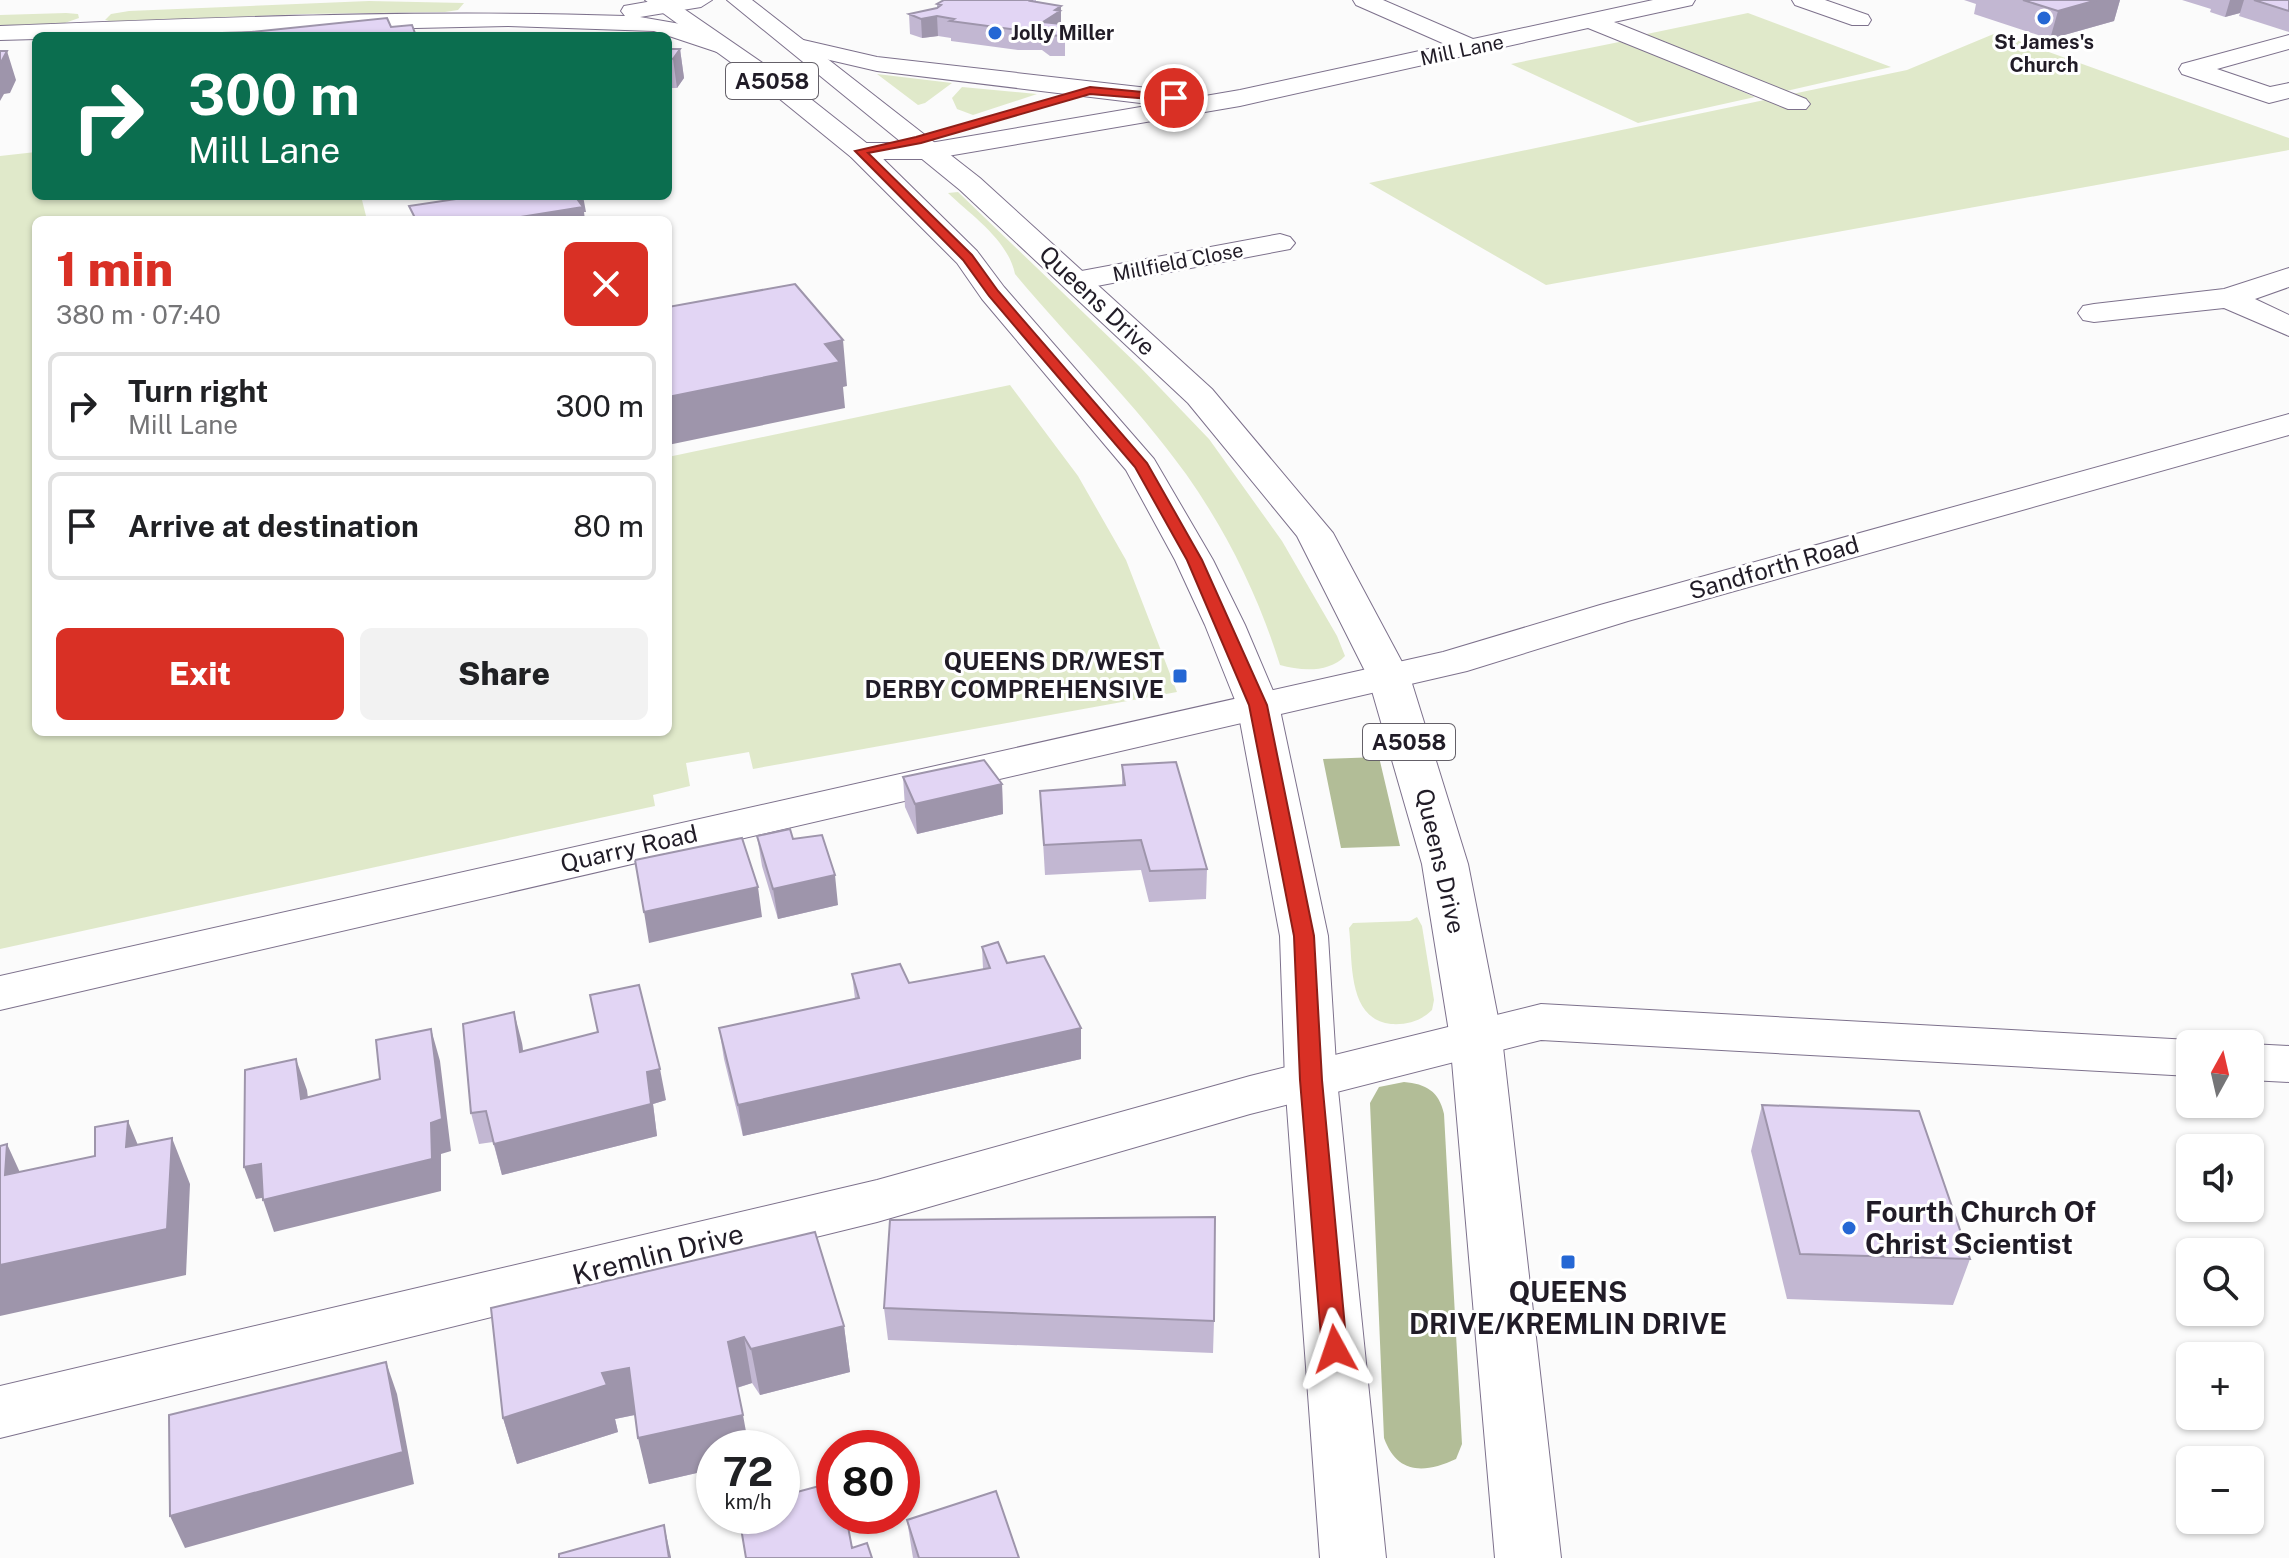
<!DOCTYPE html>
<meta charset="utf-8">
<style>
:root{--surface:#fff;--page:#f2f2f2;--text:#202124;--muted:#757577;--line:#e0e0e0;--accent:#d93025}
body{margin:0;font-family:"Public Sans",sans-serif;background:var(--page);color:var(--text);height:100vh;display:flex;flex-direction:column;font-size:30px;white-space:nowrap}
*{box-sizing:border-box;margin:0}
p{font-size:26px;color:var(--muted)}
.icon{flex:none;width:44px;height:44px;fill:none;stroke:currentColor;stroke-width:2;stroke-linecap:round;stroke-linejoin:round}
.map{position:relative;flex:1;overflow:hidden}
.side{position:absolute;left:32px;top:216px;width:640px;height:520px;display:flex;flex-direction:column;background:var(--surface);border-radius:12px;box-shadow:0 2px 6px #0004}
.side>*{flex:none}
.top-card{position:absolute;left:32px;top:32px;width:640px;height:168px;border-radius:12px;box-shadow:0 2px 6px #0004;background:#0b6e4f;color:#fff;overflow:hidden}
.needle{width:52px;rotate:8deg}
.buttons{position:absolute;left:2176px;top:1030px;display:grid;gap:16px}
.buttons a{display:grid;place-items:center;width:88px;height:88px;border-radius:12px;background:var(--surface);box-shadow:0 2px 6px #0004;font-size:40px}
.speed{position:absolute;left:696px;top:1430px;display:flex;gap:16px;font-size:40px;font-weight:700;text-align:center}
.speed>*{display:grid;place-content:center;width:104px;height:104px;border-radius:50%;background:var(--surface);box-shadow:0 2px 6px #0004;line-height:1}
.speed small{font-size:20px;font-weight:400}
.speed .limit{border:12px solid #d22;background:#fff;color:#111}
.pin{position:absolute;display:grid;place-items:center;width:68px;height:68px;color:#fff;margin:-34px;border:4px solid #fff;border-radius:50%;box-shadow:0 2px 8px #0007}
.me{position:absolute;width:88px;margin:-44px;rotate:355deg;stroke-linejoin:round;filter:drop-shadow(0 0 6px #0008)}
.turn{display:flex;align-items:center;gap:28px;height:168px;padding:0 24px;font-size:36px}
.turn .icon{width:104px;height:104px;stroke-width:2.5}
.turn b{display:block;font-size:56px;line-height:68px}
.round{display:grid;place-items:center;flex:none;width:84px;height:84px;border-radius:12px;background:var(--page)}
.headline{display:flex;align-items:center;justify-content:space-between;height:136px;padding:0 24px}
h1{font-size:48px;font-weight:800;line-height:60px;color:var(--accent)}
.button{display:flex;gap:16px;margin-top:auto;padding:16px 24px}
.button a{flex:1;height:92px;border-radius:12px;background:var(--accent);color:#fff;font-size:32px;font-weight:800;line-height:92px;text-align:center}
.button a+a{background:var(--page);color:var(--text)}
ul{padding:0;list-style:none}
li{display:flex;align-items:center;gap:24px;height:108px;margin:0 16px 12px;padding:0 8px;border:4px solid var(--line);border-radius:12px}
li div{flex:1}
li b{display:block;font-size:30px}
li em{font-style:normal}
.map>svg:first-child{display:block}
.green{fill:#e0e9ca}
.forest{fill:#b2bd97}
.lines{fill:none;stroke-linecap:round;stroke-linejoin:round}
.minor-casing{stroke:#7d718c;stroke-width:2}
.highway-casing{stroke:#7d718c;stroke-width:2}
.minor{fill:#fff;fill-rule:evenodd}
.highway{fill:#fff;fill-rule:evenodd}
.wall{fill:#c2b7d2}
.shaded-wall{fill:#9e95ab}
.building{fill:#e2d5f4;stroke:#9e95ab;stroke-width:2}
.route{fill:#d93025;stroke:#8d1f18;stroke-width:2}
.poi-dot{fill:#2567d4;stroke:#fff;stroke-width:3}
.labels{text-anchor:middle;stroke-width:6;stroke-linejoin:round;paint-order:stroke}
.far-poi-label{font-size:20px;font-weight:bold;fill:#211c27;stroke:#fff;text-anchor:start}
.far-street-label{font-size:20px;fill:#211c27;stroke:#fff}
.shield{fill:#fff;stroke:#646068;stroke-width:2}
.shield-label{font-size:22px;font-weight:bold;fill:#211c27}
.street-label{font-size:24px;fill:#211c27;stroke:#fff}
.poi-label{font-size:24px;font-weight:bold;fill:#211c27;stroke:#fff;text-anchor:end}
.near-poi-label{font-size:28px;font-weight:bold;fill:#211c27;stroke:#fff;text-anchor:start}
.near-street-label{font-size:28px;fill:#211c27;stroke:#fff}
</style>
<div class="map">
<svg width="2289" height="1558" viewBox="0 0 2289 1558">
<rect width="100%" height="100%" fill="#fbfbfb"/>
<!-- green -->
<path class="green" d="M369,1L464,3L458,10L445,12L303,14L117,23L105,20L111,14L129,11Z
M66,13L78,14L79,18L62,24L0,26V15Z
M1748,13L1891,67L1782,92L1642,35Z
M1996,33L2289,138V150L1546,285L1369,183L1907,70Z
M1624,41L1755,97L1638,123L1511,64Z
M877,74L952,83L925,103L918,105Z
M962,87L1037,94L973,115L957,109L952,98Z
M36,152V196H361L367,220H36V732H668V457L1010,385L1078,476L1126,560L1177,692L753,769L749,752L686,763L690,786L653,795L655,806L0,949V156Z
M958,192L1139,366L1209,439L1282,541L1337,636L1345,656C1329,673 1301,671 1280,665C1259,597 1227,532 1186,474C1135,403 1071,341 1015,274C1008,240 972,216 948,193Z
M1417,917L1422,926L1434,1000L1432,1010C1421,1021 1407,1025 1391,1024C1347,1019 1353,962 1349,928L1353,923L1410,921Z"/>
<!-- forest -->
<path class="forest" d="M1379,757L1400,846L1341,848L1323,759Z
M1404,1082C1426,1084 1439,1091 1444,1114L1462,1444L1456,1459C1424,1474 1397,1474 1384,1438L1370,1103L1379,1087Z"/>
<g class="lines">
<defs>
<path id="minor" d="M658,0H712L701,7L640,17L692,26L728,41L732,46L728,51L720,53L654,31L508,26L36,36V39L0,40V26C208,18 417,9 625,16L621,11L624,6Z
M1353,0H1383L1473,39L1653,0H1695L1692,5L1614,22L1806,99L1810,104L1806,109H1788L1588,28L1240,106L930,159H860L851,157L847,151L851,145L860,143H930L1240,90L1447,45L1356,5Z
M1792,0H1825L1868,15L1871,20L1868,25H1852L1795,5Z
M2289,35V49L2217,69L2270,87L2289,83V98L2269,103L2182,74L2179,69L2182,64Z
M799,39L877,57L1157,89L1166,92L1170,97L1166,102L1157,105L877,71L791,51L787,46L791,41Z
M1280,234L1290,237L1295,243L1290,249L1076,290L1065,287L1061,281L1065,275L1076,272Z
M2289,268V287L2255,299L2289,315V336L2224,308L2094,322L2083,320L2078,313L2083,306L2094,304L2224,289Z
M2289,414V435L1628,621L1467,671L0,1010V976L1443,652L1600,605Z
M1541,1004L2190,1040L2205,1044H2190V1076L1541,1040L1250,1114L877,1222L0,1438V1386L877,1180L1250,1076Z
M2249,1044H2250L2289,1046V1082L2250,1080Z"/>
<path id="highway" d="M645,0H671L783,77L869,145L977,251L1004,287L1154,459L1213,560L1245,625L1279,705L1328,936L1337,1080L1386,1558H1320L1285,1080L1280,936L1237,705L1205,625L1175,560L1126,470L982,299L957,263L851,157L765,87Z
M727,0H752L980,178L1212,389L1333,533L1410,677L1468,864L1502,1038L1561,1558H1495L1450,1038L1422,864L1368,677L1297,536L1188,403L960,190Z"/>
</defs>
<!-- minor casing -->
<use href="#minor" class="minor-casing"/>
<!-- highway casing -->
<use href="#highway" class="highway-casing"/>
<!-- minor -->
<use href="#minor" class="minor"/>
<!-- highway -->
<use href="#highway" class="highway"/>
</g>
<!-- wall -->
<path class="wall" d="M944,0H1036V2L1061,24L1065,35V56H1050L1042,50H1018L951,41V38L938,36L922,38L910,34L909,14L937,8V4Z
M1964,0H2120L2114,21L2050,39L1974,14L1976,4Z
M2182,0H2289V32L2239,16L2240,13L2225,17L2210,12L2211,9Z
M668,49H680L684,78L677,88H668Z
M1122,765L1207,869L1206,899L1149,902L1141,870L1045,875L1040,791L1122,786Z
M903,777L1002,784L1003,814L917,834L905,807Z
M757,836L793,839L838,905L778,919L762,866Z
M982,947L1007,963L1081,1059L743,1136L724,1059L719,1028L855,999L852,974L909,983L983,969Z
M522,1043L523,1051L666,1100L653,1104L657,1136L502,1175L493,1142L479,1144L471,1113Z
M1762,1105L1970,1259L1953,1305L1787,1299L1751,1151Z
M491,1308L844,1326L850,1372L760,1395L752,1383L737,1388L714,1448V1469L649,1484L635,1415L615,1419L618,1432L517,1464L503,1418Z
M884,1308L1214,1321L1213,1353L888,1340Z
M907,1520L1019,1558H913Z"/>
<!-- shaded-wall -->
<path class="shaded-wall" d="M2097,0H2120L2114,21L2050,39L2058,11Z
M2230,0H2244L2240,13L2225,17Z
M1061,6V25L1043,22L1055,10Z
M937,16L938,36L922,38L921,19Z
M680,49L684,78L677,88L673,59Z
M7,51L16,80L10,93L4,94L0,101V64Z
M573,196H583L586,212H584L585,220H502Z
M843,340L847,386L843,387L845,408L668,445V397L825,344Z
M1002,784L1003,814L917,834L915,804Z
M835,875L838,905L778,919L773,889Z
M758,887L762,917L649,943L644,912Z
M514,1012L522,1043L527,1083L520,1052Z
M1081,1028V1059L743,1136L738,1105Z
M431,1029L440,1061L451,1151L441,1154V1191L274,1232L263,1200Z
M296,1059L307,1090L312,1130L301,1099Z
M660,1069L666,1100L653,1104L657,1136L502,1175L494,1144L647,1072Z
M128,1121L147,1167L126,1147Z
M172,1138L190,1184L186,1275L0,1316V1265Z
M7,1144L28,1190L5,1175Z
M261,1164L272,1196L256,1199L244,1167Z
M844,1326L850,1372L760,1395L751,1349Z
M744,1337L752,1383L736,1388L728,1342Z
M386,1362L397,1394L414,1484L185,1548L170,1516Z
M629,1368L639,1414L615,1419L618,1432L517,1464L503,1418L602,1373Z
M743,1415L749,1448H714V1469L649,1484L638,1438Z
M664,1525L671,1557V1558H669Z"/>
<!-- building -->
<path class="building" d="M944,0H1033L1031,1L1061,6L1055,10L1060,11L1043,22L1061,24L1065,35L1050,36L1042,30H1018L950,21L954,19L937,16L921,19L909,14L937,8L941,5L937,4Z
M2023,0H2097L2058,11Z
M2254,0H2289V11Z
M387,18L391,27L412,25L416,36H213Z
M668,49H680L673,59L668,58Z
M0,51H7L0,64Z
M476,196H575L583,207L502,220H425L423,217L415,218L409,206Z
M795,284L843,340L825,344L840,362L668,397V307Z
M984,760L1002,784L915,804L903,777Z
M1176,762L1207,869L1150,871L1141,840L1044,845L1040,791L1125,785L1122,765Z
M790,829L793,839L822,835L835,875L773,889L757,836Z
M742,838L758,887L644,912L635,860Z
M998,942L1007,963L1044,956L1081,1028L738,1105L719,1028L859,998L852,974L900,964L909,983L990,968L982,947Z
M639,985L660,1069L647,1072L651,1104L494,1144L486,1111L471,1113L463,1024L514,1012L520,1052L598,1032L590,995Z
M431,1029L442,1119L431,1123L432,1159L263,1200L261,1164L244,1167L245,1070L296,1059L301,1099L380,1079L376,1040Z
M1762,1105L1919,1111L1970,1259L1800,1254Z
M128,1121L126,1147L172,1138L167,1229L0,1265V1146L7,1144L5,1175L95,1156V1127Z
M1215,1217L1214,1321L884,1308L890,1220Z
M815,1232L844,1326L751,1349L744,1337L728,1342L743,1415L638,1438L629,1368L602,1373L607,1385L503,1418L491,1308Z
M386,1362L403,1452L170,1516L169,1415Z
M834,1482V1516H846L852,1548L867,1543L872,1558H746L739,1516H782V1496Z
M996,1491L1019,1558H919L907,1520Z
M664,1525L669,1558H559V1554Z"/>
<!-- route -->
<path class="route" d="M1090,87L1174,95L1179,98L1174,101L1090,94L921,143L868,153L972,255L998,291L1147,463L1202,560L1267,705L1314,936L1322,1080L1347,1349L1344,1356L1335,1359L1326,1356L1322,1349L1300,1080L1294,936L1249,705L1187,560L1135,467L989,296L963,260L855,151L916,137Z"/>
<!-- markers -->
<g class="poi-dot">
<circle cx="2044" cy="18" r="8"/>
<circle cx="995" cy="33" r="8"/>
<rect x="1172" y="668" width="16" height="16" rx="4"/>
<circle cx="1849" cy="1228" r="8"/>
<rect x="1560" y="1254" width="16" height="16" rx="4"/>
</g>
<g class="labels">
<!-- far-poi labels -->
<g class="far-poi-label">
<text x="1011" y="40">Jolly Miller</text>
<text x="2044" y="49" text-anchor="middle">St James's<tspan x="2044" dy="23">Church</tspan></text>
</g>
<!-- far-street labels -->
<g class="far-street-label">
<text transform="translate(1462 50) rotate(-12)" y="7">Mill Lane</text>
<text transform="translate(1178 262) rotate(-11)" y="7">Millfield Close</text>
</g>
<!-- shield labels -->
<g class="shield">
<rect x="726" y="63" width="92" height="36" rx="6"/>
<rect x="1363" y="724" width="92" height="36" rx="6"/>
</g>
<g class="shield-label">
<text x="772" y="89">A5058</text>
<text x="1409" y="750">A5058</text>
</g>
<!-- street labels -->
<g class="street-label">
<text transform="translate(1097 301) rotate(43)" y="8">Queens Drive</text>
<text transform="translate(1774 568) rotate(-16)" y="8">Sandforth Road</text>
<text transform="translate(629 849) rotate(-13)" y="8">Quarry Road</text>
<text transform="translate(1440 861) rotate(77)" y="8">Queens Drive</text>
</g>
<!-- poi labels -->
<g class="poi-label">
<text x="1164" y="670">QUEENS DR/WEST<tspan x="1164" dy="28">DERBY COMPREHENSIVE</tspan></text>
</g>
<!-- near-poi labels -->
<g class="near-poi-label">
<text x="1865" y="1222">Fourth Church Of<tspan x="1865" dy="32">Christ Scientist</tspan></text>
<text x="1568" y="1302" text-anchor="middle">QUEENS<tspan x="1568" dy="32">DRIVE/KREMLIN DRIVE</tspan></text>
</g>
<!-- near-street labels -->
<g class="near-street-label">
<text transform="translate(658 1254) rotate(-14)" y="10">Kremlin Drive</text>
</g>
</g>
</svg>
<div class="buttons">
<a><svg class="needle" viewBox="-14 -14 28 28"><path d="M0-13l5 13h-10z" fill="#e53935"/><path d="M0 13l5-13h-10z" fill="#757577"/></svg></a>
<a><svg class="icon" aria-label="sound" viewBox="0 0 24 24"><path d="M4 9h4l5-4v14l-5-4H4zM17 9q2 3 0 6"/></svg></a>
<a><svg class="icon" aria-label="search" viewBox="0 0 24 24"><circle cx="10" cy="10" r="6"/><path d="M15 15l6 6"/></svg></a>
<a>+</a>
<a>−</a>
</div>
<div class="speed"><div>72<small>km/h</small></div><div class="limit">80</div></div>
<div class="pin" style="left:1174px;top:98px;background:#d93025"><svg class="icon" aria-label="arrive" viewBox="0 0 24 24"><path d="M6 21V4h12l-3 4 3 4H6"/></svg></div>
<svg class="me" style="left:1335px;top:1349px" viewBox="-20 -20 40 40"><path d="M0-17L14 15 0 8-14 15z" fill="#d93025" stroke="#fff" stroke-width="4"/></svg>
<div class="top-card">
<div class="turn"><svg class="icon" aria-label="right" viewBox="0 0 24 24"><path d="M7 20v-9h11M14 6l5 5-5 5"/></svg><div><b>300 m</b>Mill Lane</div></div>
</div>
<section class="side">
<div class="headline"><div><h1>1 min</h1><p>380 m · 07:40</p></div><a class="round" style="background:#d93025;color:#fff"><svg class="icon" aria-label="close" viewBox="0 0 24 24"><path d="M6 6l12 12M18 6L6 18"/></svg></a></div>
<ul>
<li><svg class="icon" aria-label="right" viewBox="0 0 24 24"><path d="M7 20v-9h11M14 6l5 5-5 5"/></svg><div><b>Turn right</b><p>Mill Lane</p></div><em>300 m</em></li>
<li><svg class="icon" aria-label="arrive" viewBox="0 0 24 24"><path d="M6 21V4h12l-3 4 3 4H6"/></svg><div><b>Arrive at destination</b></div><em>80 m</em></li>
</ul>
<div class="button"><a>Exit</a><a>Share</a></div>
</section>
</div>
